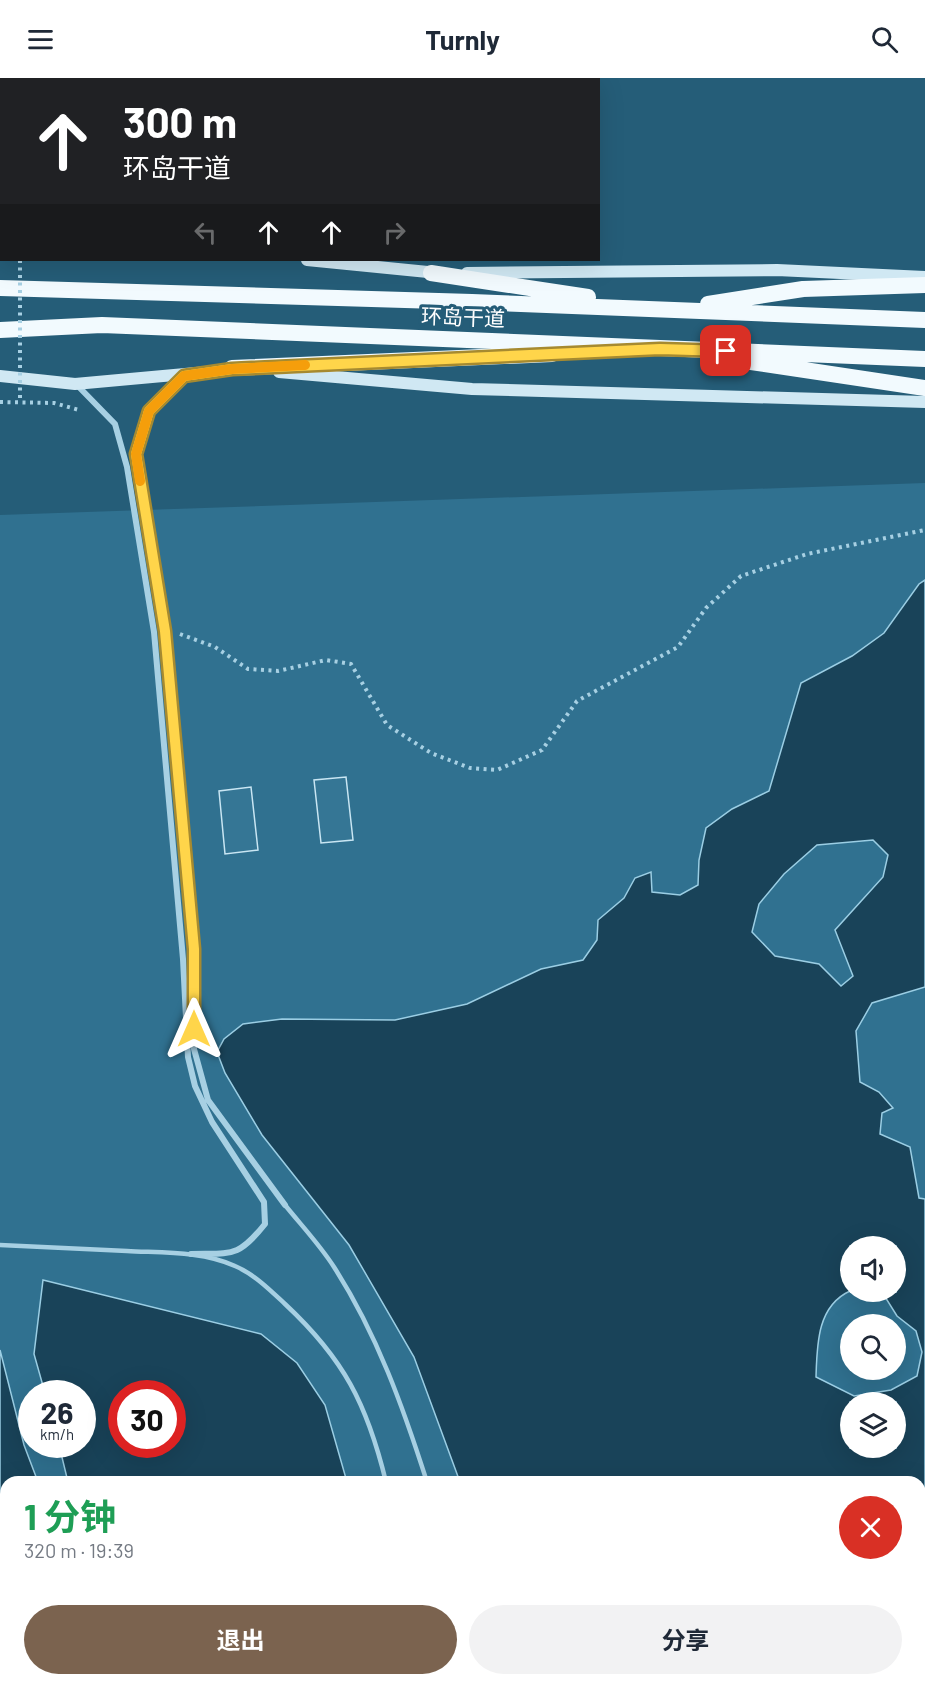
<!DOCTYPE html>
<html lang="zh">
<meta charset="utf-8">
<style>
:root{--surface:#fff;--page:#f2f2f3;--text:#1f2937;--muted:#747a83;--accent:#7b634f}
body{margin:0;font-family:Barlow,"Noto Sans SC",sans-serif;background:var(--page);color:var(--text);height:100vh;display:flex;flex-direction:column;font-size:22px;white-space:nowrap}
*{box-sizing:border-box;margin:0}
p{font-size:20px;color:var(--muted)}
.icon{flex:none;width:33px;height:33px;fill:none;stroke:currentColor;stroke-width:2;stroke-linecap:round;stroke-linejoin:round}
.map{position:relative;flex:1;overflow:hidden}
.panel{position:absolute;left:0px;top:1398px;width:926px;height:210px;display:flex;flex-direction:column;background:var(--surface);border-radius:18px 18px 0 0;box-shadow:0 6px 24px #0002}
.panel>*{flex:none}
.hud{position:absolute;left:0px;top:0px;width:600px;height:183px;box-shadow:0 6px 24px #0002;background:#202124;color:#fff;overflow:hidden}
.buttons{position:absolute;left:840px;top:1158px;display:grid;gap:12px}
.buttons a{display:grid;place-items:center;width:66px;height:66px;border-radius:50%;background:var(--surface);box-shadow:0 6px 24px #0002;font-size:30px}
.speed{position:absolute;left:18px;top:1302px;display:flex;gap:12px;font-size:30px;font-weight:700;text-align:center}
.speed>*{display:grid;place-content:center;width:78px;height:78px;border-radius:50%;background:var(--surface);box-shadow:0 6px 24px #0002;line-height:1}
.speed small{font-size:15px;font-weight:400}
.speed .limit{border:9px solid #d22;background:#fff;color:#111}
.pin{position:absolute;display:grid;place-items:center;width:51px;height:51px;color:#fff;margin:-26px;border-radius:12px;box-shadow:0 3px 9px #0006}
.me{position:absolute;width:66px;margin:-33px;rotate:0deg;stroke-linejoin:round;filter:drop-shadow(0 0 4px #0008)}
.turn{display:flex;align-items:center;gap:21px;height:126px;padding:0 24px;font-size:27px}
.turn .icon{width:78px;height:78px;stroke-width:2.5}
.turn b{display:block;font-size:42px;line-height:51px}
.lanes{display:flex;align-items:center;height:57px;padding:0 24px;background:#0003;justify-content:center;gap:30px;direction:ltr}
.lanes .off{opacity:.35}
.round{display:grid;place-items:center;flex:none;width:63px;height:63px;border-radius:32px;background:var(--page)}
.head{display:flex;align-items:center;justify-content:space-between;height:102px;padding:0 24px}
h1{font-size:36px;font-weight:700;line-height:45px;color:#1e9e55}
.action{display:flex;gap:12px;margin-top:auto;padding:12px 24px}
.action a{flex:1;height:69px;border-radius:36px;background:var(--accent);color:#fff;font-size:24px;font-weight:700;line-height:69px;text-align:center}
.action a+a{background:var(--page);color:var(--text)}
header{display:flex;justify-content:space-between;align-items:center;height:78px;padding:0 24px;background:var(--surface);font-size:27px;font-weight:700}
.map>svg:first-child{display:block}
.green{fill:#307190;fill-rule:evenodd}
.water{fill:#194359;stroke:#9bcee4;stroke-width:1.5;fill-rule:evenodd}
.building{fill:#357695;stroke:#c9e6f3;stroke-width:1.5}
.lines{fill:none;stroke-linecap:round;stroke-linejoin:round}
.path{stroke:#a7d0e3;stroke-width:4;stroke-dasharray:3 4.5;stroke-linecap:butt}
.service{stroke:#a7d0e3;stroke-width:4.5}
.minor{stroke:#a7d0e3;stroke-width:6}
.secondary{stroke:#d0e8f3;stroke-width:12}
.trunk{stroke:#f2fafe;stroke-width:16}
.path-bridge{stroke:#a7d0e3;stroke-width:4;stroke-dasharray:3 4.5;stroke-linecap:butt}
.route-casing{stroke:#a68a30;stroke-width:15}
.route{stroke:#ffd54a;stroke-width:10}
.slow{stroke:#f59e0b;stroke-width:10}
.labels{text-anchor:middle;stroke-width:6;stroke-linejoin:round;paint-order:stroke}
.street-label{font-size:21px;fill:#fff;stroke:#255d78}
</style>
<header><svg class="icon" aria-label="menu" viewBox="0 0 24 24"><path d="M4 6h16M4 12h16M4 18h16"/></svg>Turnly<svg class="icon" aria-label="search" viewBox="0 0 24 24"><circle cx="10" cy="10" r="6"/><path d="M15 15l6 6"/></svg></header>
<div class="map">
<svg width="925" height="1608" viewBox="0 0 925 1608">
<rect width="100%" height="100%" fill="#255d78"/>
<!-- green -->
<path class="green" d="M925,405V1608H0V437ZM850,1168H896V1214H850ZM850,1246H896V1292H850ZM32,1316H82V1366H32ZM122,1316H172V1366H122ZM850,1324H896V1370H850ZM6,1404H920V1602H6Z"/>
<!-- water -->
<path class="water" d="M925,502V909L872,925L856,953L860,1004L879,1014L893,1030L882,1035L880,1056L910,1069L919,1120L925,1121V1502L920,1508V1404H460L414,1279L349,1167L262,1057L225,995L217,974L224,961L243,946L282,941L395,942L467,926L541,891L583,882L597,862L598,842L624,820L635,800L651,794L652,814L680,817L698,807L699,782L706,750L732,731L769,713L801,605L852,578L884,555L919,506ZM873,762L888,777L883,799L835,852L853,898L841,908L819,886L775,878L752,854L759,826L784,796L817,767ZM850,1168H896V1214H882L897,1238L916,1253L922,1274L917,1298L891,1312L854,1318L816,1299C817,1267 817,1228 850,1213ZM850,1324H896V1370H850Z
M43,1202L261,1256L297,1285L325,1327L347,1404H68L59,1367L82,1366V1316L45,1315L34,1276ZM122,1316H172V1366H122Z
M0,1272L24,1367L38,1404H6V1528L0,1515Z
M925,1542V1608H882L879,1602H920V1548Z
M37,1602H117L122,1608H39Z
M155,1602H392L393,1608H159Z
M539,1602H700L682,1608H541Z"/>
<!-- building -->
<path class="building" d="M346,699L353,762L321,765L314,702Z
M251,709L258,772L225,776L219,713Z"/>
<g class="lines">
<!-- path -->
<path class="path" d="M0,130H2
M0,324L54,325L79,332
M180,556L215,569L248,591L278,593L326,582L351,586L387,647L431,675L470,690L497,692L542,672L577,623L678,569L706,530L741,498L807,476L925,452"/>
<!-- service -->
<path class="service" d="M285,1127C301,1147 320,1167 334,1189C377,1256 403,1329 427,1404
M0,1167C42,1169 85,1171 127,1173C162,1175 202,1173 235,1188C254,1196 270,1212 285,1226C344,1281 367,1326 386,1404
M437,1602L439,1608
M499,1602L501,1608"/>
<!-- minor -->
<path class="minor" d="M127,2V0
M184,298L149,333L136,376L165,553L194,871V971L208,1022L285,1127
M76,306L115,346L127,389L154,554L183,881L188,979L195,1008L212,1044L264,1124L265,1146C238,1180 232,1175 191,1176"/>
<!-- secondary -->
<path class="secondary" d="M0,152H2
M307,182L438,195
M467,195L777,192L925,199
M279,294L472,311L925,324
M0,298L75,306L240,291"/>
<!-- trunk -->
<path class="trunk" d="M431,195L588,219
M0,210L472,224L925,242
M708,226L803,211L925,207
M0,252L102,247L925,281
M744,283L925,310
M232,290L552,276"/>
<!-- path-bridge -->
<path class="path-bridge" d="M20,182V323"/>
</g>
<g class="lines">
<defs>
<path id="route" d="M194,951V871L165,553L136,376L149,333L184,298L232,291L660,271L726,273"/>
</defs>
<!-- route casing -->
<use href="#route" class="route-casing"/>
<!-- route -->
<use href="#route" class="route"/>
<!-- slow -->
<path class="slow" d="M140,403L136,376L149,333L184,298L232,291L305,287"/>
</g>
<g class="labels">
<!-- street labels -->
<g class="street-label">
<text transform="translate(463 240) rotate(2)" y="7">环岛干道</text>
</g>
</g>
</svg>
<div class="buttons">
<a><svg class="icon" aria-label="sound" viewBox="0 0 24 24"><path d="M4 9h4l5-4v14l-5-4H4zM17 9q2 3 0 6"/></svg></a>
<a><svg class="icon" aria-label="search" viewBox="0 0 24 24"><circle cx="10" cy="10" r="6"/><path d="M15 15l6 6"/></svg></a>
<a><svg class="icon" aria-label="layers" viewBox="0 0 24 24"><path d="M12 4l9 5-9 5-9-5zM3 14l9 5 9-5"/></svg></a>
</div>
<div class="speed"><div>26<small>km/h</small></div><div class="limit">30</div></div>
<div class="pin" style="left:726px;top:273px;background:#d93025"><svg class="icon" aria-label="arrive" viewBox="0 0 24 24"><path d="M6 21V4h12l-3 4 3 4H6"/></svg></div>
<svg class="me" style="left:194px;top:951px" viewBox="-20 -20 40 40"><path d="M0-17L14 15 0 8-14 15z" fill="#ffd54a" stroke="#fff" stroke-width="4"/></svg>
<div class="hud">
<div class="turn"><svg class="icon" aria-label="ahead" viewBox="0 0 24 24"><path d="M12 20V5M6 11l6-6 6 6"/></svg><div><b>300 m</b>环岛干道</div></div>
<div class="lanes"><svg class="icon off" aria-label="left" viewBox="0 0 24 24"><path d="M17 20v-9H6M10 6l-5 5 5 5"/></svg><svg class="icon" aria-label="ahead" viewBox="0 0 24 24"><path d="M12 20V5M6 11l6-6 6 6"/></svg><svg class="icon" aria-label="ahead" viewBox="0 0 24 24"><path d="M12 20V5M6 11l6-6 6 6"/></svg><svg class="icon off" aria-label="right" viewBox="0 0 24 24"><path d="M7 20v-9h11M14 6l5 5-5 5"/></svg></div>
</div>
<section class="panel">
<div class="head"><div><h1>1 分钟</h1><p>320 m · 19:39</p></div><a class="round" style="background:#d93025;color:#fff"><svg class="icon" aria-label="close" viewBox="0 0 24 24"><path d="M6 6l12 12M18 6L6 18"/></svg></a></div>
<div class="action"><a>退出</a><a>分享</a></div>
</section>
</div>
